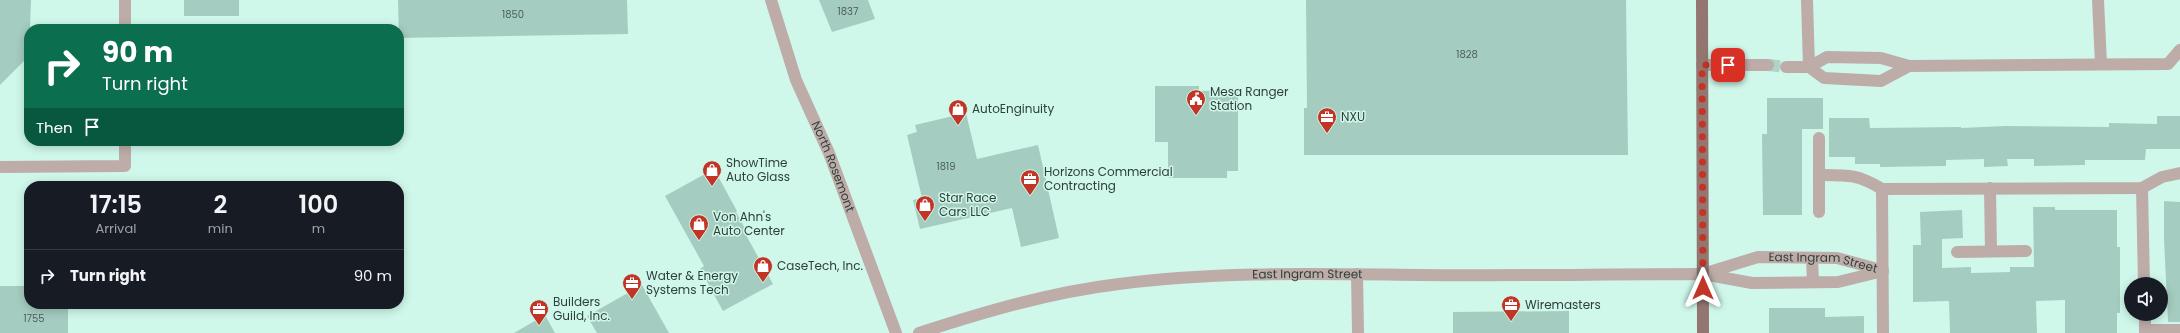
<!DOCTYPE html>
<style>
:root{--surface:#171b24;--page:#242831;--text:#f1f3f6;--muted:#9ea1a6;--line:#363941}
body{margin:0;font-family:Poppins,sans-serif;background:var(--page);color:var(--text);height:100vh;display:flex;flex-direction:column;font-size:15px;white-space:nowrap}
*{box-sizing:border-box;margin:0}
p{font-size:13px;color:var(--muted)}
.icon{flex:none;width:22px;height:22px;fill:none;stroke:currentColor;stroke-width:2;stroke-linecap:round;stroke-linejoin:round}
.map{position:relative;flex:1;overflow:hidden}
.side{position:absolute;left:24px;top:181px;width:380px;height:128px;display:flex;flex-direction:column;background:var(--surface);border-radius:16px;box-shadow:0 2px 10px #0003}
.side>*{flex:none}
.banner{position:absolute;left:24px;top:24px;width:380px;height:122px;border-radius:16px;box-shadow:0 2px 10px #0003;background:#0b6e4f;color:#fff;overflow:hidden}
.controls{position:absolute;left:2124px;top:277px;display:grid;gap:8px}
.controls a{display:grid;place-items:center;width:44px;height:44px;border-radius:50%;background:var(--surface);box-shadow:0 2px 10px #0003;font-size:20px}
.pin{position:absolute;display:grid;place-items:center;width:34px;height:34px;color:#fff;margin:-17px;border-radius:8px;box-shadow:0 2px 6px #0006}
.me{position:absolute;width:44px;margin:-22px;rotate:0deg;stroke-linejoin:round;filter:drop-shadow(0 0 3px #0008)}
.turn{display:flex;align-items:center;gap:14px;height:84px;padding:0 12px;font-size:18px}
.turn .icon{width:52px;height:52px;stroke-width:2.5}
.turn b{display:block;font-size:28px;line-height:34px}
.then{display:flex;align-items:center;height:38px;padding:0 12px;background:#0003;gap:8px;font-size:15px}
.eta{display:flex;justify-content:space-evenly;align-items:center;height:68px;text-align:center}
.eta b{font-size:24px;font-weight:600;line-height:28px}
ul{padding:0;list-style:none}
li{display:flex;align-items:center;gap:12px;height:52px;padding:0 12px;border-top:1px solid var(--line)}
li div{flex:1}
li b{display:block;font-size:15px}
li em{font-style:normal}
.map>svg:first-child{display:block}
.building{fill:#a5ccc0}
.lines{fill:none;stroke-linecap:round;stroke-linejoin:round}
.minor-tunnel{stroke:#afd3c8;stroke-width:12;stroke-dasharray:12 6;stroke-linecap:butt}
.minor{stroke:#beaca9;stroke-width:12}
.major{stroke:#947671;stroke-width:12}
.route{stroke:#c13426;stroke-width:7;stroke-dasharray:0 12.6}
.labels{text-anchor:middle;stroke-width:3;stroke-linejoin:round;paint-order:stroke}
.number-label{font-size:10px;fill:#4c625c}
.poi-label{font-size:12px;fill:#2f3f3a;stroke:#cff8eb;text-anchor:start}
.street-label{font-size:12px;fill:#2f3f3a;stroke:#cff8eb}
</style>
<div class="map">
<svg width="2180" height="333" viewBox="0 0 2180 333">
<rect width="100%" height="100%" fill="#cff8eb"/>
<!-- building -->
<path class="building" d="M0,0H31L29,56L0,85Z
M184,0H239V16H184Z
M398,0H627L628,34L399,38Z
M819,0H868L875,19L832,32Z
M1306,0H1626L1628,155H1304V108H1307Z
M1155,86H1199V91L1238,90V171H1227V178H1168V142H1155Z
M1767,98H1823V129H1802V215H1763L1762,134H1767Z
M966,113L977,159L1038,145L1059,238L1021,247L1012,208L920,229L913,200L922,198L907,135L917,132L915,125Z
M2157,116H2180V149H2146L2145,160H2085V165L2034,166V159H2007L2008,166L1984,167V159L1946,160V166L1880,167V164H1855V157H1829V118H1869L1870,128L1961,127V128L2005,126L2109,127V123L2157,124Z
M714,169L737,211L736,212L748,234L746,235L773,284L723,311L700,269L704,266L665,196Z
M2164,201L2180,202V322H2168L2164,239Z
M2033,207H2055V210H2117V247H2120V313H2117V333H2065V300L2036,301L2037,333H1950L1949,301L1913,302V245H1921L1920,212L1962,210L1963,238L1942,239V268L1971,267V273L2010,272V267H2034Z
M642,285L669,333H597L587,316Z
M0,286H29V304H68V333H0Z
M1769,308H1825V317L1864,316V333H1769Z
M1569,311V333H1453V312Z
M545,315L555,333H514Z"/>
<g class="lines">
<!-- minor-tunnel -->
<path class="minor-tunnel" d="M1768,65L1786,67"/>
<!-- minor -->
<g class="minor">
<path d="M125,0V29"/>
<path id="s1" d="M771,0L796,80L829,153L896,333"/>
<path d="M1807,0L1809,67"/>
<path d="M2098,0L2101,64"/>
<path d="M1702,65H1768"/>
<path d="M1786,67H1809L1827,57L1881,58L1909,66L2168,64L2180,50"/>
<path d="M1809,67L1824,78L1881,81L1909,66"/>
<path d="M1819,138V212"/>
<path d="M0,167L125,166V141"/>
<path d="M1819,175C1848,175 1857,174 1882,189"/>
<path d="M1990,188L1991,251"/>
<path d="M2142,188L2144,284"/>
<path d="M1882,189L2142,188L2162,177L2180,173"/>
<path d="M1882,189L1883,333"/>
<path d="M1957,252L2026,251"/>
<path d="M1812,258L1813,282"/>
<path id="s2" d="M1706,273L1758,257L1837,258L1881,270"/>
<path d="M1357,274L1358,333"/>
<path d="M2145,314V333"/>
<path d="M2145,330H2180"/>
<path id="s3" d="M919,333C984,312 1051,292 1119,284C1219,271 1320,274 1421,275C1515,276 1609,274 1703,274L1752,283L1838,282L1883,271"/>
</g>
<!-- major -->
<path class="major" d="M1702,0L1703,333"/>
</g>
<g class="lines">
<!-- route -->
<path class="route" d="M1703,288L1702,65H1728"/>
</g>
<!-- icons -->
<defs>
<symbol id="civic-pin" viewBox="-11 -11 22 30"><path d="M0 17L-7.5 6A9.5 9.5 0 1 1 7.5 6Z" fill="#c13426" stroke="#cff8eb"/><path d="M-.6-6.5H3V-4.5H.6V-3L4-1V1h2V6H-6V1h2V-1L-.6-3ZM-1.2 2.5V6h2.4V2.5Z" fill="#fff"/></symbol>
<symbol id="shop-pin" viewBox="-11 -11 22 30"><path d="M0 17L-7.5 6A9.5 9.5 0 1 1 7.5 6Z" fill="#c13426" stroke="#cff8eb"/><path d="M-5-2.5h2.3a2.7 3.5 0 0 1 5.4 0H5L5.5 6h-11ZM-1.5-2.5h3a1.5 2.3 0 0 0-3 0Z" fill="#fff"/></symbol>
<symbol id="office-pin" viewBox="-11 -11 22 30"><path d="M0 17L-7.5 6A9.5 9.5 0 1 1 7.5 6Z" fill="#c13426" stroke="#cff8eb"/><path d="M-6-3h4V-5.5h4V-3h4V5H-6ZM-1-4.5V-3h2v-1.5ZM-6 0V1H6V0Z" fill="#fff"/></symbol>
</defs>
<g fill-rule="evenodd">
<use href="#civic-pin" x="1185" y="88" width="22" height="30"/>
<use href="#shop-pin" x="947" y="98" width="22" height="30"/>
<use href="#office-pin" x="1316" y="106" width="22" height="30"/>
<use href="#shop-pin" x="701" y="159" width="22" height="30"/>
<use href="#office-pin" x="1019" y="168" width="22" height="30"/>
<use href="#shop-pin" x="914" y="194" width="22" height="30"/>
<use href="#shop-pin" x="688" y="213" width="22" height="30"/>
<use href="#shop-pin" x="752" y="255" width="22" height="30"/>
<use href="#office-pin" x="621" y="272" width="22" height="30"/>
<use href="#office-pin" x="1500" y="294" width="22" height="30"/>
<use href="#office-pin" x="528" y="298" width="22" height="30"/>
</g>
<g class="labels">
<!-- number labels -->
<g class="number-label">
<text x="848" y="15">1837</text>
<text x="513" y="18">1850</text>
<text x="1467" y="58">1828</text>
<text x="946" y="170">1819</text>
<text x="34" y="322">1755</text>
</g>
<!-- poi labels -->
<g class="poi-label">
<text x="1210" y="96">Mesa Ranger<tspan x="1210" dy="14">Station</tspan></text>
<text x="972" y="113">AutoEnginuity</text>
<text x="1341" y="121">NXU</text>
<text x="726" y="167">ShowTime<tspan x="726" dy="14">Auto Glass</tspan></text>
<text x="1044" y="176">Horizons Commercial<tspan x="1044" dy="14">Contracting</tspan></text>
<text x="939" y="202">Star Race<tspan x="939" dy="14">Cars LLC</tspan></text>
<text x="713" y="221">Von Ahn's<tspan x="713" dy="14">Auto Center</tspan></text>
<text x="777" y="270">CaseTech, Inc.</text>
<text x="646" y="280">Water &amp; Energy<tspan x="646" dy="14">Systems Tech</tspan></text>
<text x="553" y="306">Builders<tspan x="553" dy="14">Guild, Inc.</tspan></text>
<text x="1525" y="309">Wiremasters</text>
</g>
<!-- street labels -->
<g class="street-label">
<text dy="4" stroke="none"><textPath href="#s1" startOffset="178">North Rosemont</textPath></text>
<text dy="4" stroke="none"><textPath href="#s2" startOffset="120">East Ingram Street</textPath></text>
<text dy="4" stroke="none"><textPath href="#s3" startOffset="395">East Ingram Street</textPath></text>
</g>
</g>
</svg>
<div class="controls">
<a><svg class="icon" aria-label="sound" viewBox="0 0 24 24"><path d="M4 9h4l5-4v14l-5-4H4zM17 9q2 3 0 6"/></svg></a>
</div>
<div class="pin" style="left:1728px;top:65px;background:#d93025"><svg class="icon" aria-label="arrive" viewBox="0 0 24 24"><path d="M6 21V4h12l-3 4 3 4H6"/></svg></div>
<svg class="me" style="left:1703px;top:288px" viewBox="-20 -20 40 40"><path d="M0-17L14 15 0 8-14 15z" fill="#c13426" stroke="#fff" stroke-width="4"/></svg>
<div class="banner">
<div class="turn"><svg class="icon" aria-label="right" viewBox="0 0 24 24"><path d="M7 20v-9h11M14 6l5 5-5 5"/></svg><div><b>90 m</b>Turn right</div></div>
<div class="then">Then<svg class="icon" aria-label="arrive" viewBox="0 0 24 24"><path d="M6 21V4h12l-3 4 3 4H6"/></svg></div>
</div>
<section class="side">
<div class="eta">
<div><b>17:15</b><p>Arrival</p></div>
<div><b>2</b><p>min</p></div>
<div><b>100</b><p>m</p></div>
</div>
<ul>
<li><svg class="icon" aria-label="right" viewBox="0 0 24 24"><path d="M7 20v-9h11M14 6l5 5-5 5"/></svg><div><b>Turn right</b></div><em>90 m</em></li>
</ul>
</section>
</div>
